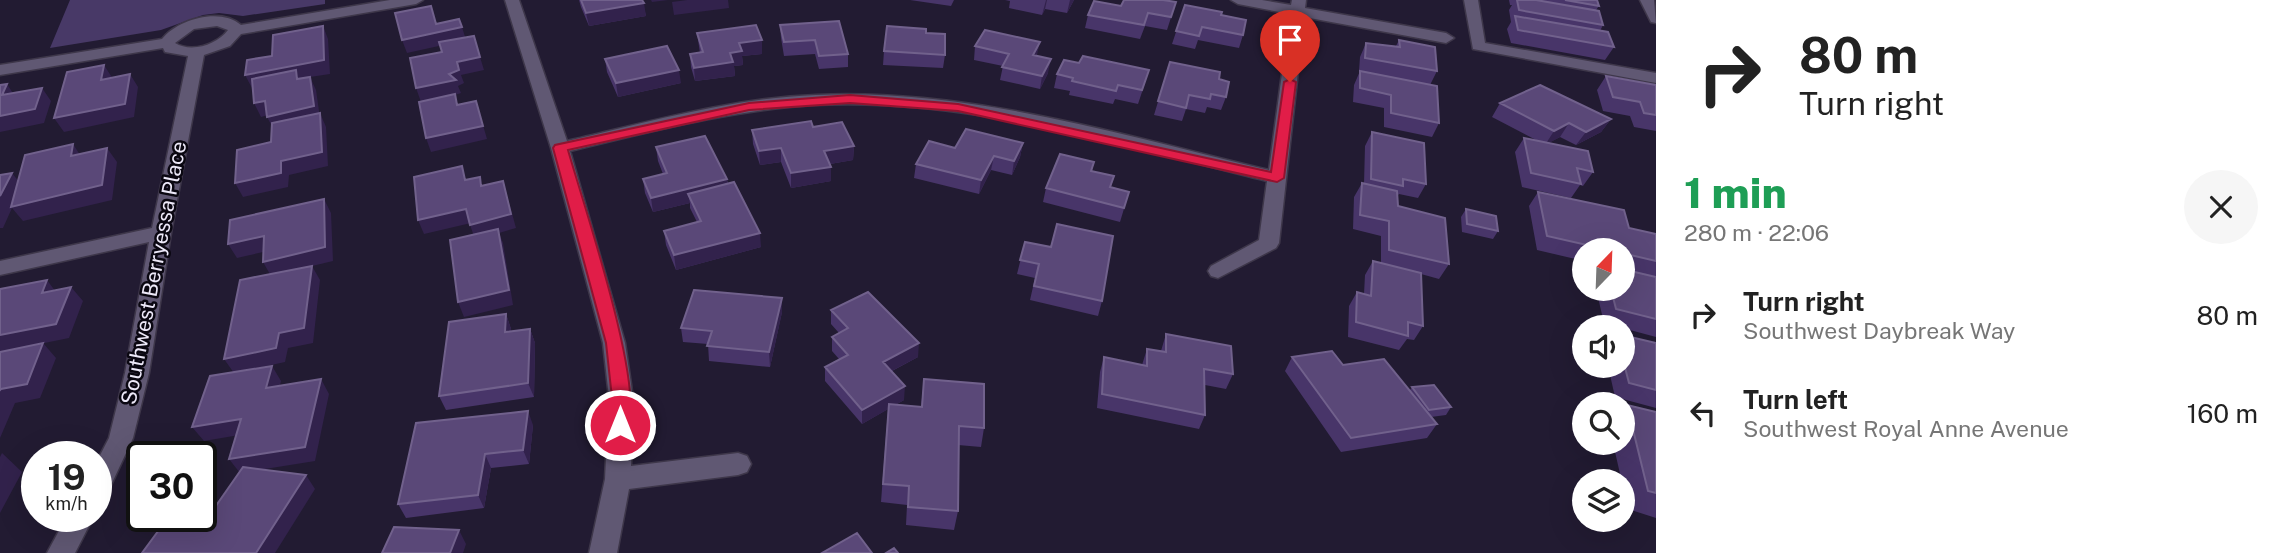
<!DOCTYPE html>
<meta charset="utf-8">
<style>
:root{--surface:#fff;--page:#f6f6f6;--text:#222;--muted:#767676}
body{margin:0;font-family:"Public Sans",sans-serif;background:var(--page);color:var(--text);height:100vh;display:flex;flex-direction:column;font-size:26px;white-space:nowrap}
*{box-sizing:border-box;margin:0}
p{font-size:23px;color:var(--muted)}
.icon{flex:none;width:38px;height:38px;fill:none;stroke:currentColor;stroke-width:2;stroke-linecap:round;stroke-linejoin:round}
.map{position:relative;flex:1;overflow:hidden}
.sheet{display:flex;flex-direction:column;background:var(--surface);width:630px}
.sheet>*{flex:none}
.top-card{background:#fff;color:var(--text);overflow:hidden}
.needle{width:46px;rotate:23deg}
.controls{position:absolute;left:1572px;top:238px;display:grid;gap:14px}
.controls a{display:grid;place-items:center;width:63px;height:63px;border-radius:50%;background:var(--surface);box-shadow:0 7px 28px #0002;font-size:35px}
.speed{position:absolute;left:21px;top:441px;display:flex;gap:14px;font-size:35px;font-weight:700;text-align:center}
.speed>*{display:grid;place-content:center;width:91px;height:91px;border-radius:50%;background:var(--surface);box-shadow:0 7px 28px #0002;line-height:1}
.speed small{font-size:18px;font-weight:400}
.speed .limit{border:4px solid #111;border-radius:10px;background:#fff;color:#111}
.pin{position:absolute;display:grid;place-items:center;width:60px;height:60px;color:#fff;margin:-72px -30px;border-radius:50% 50% 50% 0;rotate:-45deg;box-shadow:0 0 7px #0007}
.pin .icon{rotate:45deg}
.me{position:absolute;width:77px;margin:-38px;rotate:0deg;stroke-linejoin:round;filter:drop-shadow(0 0 5px #0008)}
.turn{display:flex;align-items:center;gap:24px;height:147px;padding:0 28px;font-size:32px}
.turn .icon{width:91px;height:91px;stroke-width:2.5}
.turn b{display:block;font-size:49px;line-height:60px}
.round{display:grid;place-items:center;flex:none;width:74px;height:74px;border-radius:37px;background:var(--page)}
.summary{display:flex;align-items:center;justify-content:space-between;height:119px;padding:0 28px}
h1{font-size:42px;font-weight:800;line-height:52px;color:#1e9e55}
ul{padding:0;list-style:none}
li{display:flex;align-items:center;gap:21px;height:98px;padding:0 28px}
li div{flex:1}
li b{display:block;font-size:26px}
li em{font-style:normal}
main{display:flex;flex:1;min-height:0}
.map>svg:first-child{display:block}
.green{fill:#483967}
.lines{fill:none;stroke-linecap:round;stroke-linejoin:round}
.minor-casing{stroke:#3e374a;stroke-width:3}
.minor{fill:#605873;fill-rule:evenodd}
.wall{fill:#483569}
.shaded-wall{fill:#32224c}
.building{fill:#5a4878;stroke:#71618c;stroke-width:2}
.route{fill:#e11d48;stroke:#92132f;stroke-width:2}
.labels{text-anchor:middle;stroke-width:5;stroke-linejoin:round;paint-order:stroke}
.street-label{font-size:21px;fill:#ede9f9;stroke:#0a0711}
</style>
<main>
<div class="map">
<svg width="1656" height="553" viewBox="0 0 1656 553">
<rect width="100%" height="100%" fill="#221b32"/>
<!-- green -->
<path class="green" d="M70,0H325V4L243,16L219,13L203,15L161,30L50,48Z"/>
<g class="lines">
<defs>
<path id="minor" d="M390,0H423L416,4L241,34L230,46L204,55L171,233L149,373L133,438L105,498L96,501V463L109,438L125,373L149,242L0,275V261L152,228L188,56L165,52L163,48L0,75V65L162,39C178,19 220,7 241,25ZM217,26L228,30C217,45 191,53 175,43L194,29Z
M505,0H519L567,141C649,122 732,98 816,95C970,88 1121,135 1269,170L1290,14L1238,4L1231,0H1262L1291,5L1292,0H1306L1305,8L1446,33L1454,38L1446,43L1304,17L1279,243L1276,248L1218,278L1211,276L1208,271L1211,266L1259,240L1267,181C1120,145 967,97 814,105C731,110 650,132 570,151L625,343L633,398L631,466L738,453L747,456L751,464L747,472L738,475L629,489L617,553H589L605,479L609,398L603,343L551,148Z
M1464,0H1478L1485,43L1656,73V83L1473,49Z
M1640,0H1654L1656,23L1651,22Z
M67,516H94L75,553H47Z"/>
</defs>
<!-- minor casing -->
<use href="#minor" class="minor-casing"/>
<!-- minor -->
<use href="#minor" class="minor"/>
</g>
<!-- wall -->
<path class="wall" d="M579,0H642L646,16L589,26L581,7Z
M910,0H954L951,6Z
M1005,0H1074L1067,13L1045,9L1042,15L1009,8L1010,1Z
M1509,0H1597L1599,6L1596,10L1603,25L1600,31L1614,47L1605,60L1511,43L1507,29L1511,22L1509,10L1512,5H1510Z
M1176,2L1167,30L1145,26L1140,39L1085,28L1088,15L1121,6Z
M1185,5L1221,15L1243,35L1239,48L1198,40L1195,49L1172,44Z
M780,25L848,54V67L819,69L815,54L784,56L781,38Z
M697,33L762,54L742,56L743,65L734,66L735,76L695,81L691,67L690,54L700,53Z
M926,33L945,55L943,68L883,65L884,51Z
M1399,40L1437,71L1430,85L1359,71L1360,57L1366,43L1396,46Z
M975,46L1037,55L1036,56L1048,73L1040,89L1000,80L1003,66L974,60Z
M605,59L681,83L618,97L607,72Z
M1170,62L1219,79L1226,97L1221,110L1207,107L1205,113L1186,109L1182,121L1154,115Z
M1360,71L1439,123L1432,137L1384,127V108L1353,102L1354,85Z
M1057,74L1145,83L1138,104L1115,99L1113,104L1069,95L1070,91L1054,88Z
M1606,76L1656,85V131L1634,127L1630,116L1603,111L1597,90Z
M1500,103L1611,119L1601,132L1576,145L1560,137L1548,143L1593,172L1583,186L1580,185L1571,198L1522,187L1515,152L1524,138L1538,141L1492,117Z
M813,127L854,146L853,160L830,164L831,167V181L791,188L781,162L760,165L753,144L752,130Z
M1372,132L1426,184L1418,198L1399,194L1397,196L1398,206L1449,264L1439,279L1421,274L1423,326L1414,340L1407,339L1399,350L1348,337L1349,306L1357,292L1364,294L1365,275L1373,261L1381,263V236L1353,229L1354,197L1362,183L1364,184L1365,146Z
M1023,143L1020,157L1012,175L991,170L979,194L914,178L916,164L955,148Z
M656,147L727,179L728,184L761,247L676,270L666,245L664,231L697,222L690,208V203L653,212L645,193L643,179L663,174L658,161Z
M1094,162L1092,171L1114,176L1111,187L1129,192L1120,222L1043,202L1046,188Z
M1538,192L1629,228L1656,234V337L1604,323L1596,289H1622V250H1584V261L1537,250L1529,206Z
M1466,209L1498,231L1493,239L1462,232L1461,217Z
M1025,242L1102,301L1098,316L1030,300L1035,278L1017,274Z
M831,310L918,357L892,371L904,400L897,404L921,407L924,379L984,428L981,447L958,445V511L954,530L906,525L907,505L881,502L888,409L862,424L825,381V367L839,359L832,351V337L839,333L831,324Z
M782,312L770,367L709,361L708,344L683,342L681,328Z
M506,314L511,329V332L530,329L535,343L534,397L446,410L439,396Z
M1166,334L1233,374L1226,389L1205,385V415L1199,429L1097,408L1100,372L1104,357L1142,365L1147,349L1161,351Z
M1622,335L1656,343V408L1615,397L1608,366H1622Z
M1292,357L1343,365L1410,390L1412,387L1451,407L1446,415L1431,417L1437,424L1427,438L1341,452L1285,371Z
M1627,405L1656,412V518L1628,509L1613,443H1622V410Z
M533,425L529,464L491,468L484,508L406,518L398,504Z"/>
<!-- shaded-wall -->
<path class="shaded-wall" d="M651,0H668L652,2Z
M687,0H728L729,8L674,15L672,2Z
M1046,0H1047L1045,9L1042,15Z
M1070,0H1074L1067,13Z
M644,3L646,16L589,26L586,13Z
M323,26L328,39L330,74L310,77L316,90L320,118V113L326,127L328,166L289,175L288,187L243,197L235,183L281,173L274,130L267,117L298,80L252,88L245,75Z
M462,27L466,40L407,53L402,40Z
M762,40V54L742,56L743,65L734,66L735,76L695,81L694,68L730,53L739,43Z
M1040,42L1037,55L1030,69L1033,55Z
M480,57L484,70L461,75L464,83L458,86L461,93L455,95L459,108L421,102L416,88L449,74L457,62Z
M1051,59L1048,73L1040,89L1042,76Z
M104,65L113,79L101,80Z
M679,70L681,83L618,97L616,83Z
M130,74L138,87L134,117L64,132L54,118Z
M7,84L16,98L2,95Z
M42,88L51,101L44,123L0,132V116Z
M265,101L272,114L261,117L254,103Z
M476,101L487,139L431,152L426,138Z
M1611,119L1601,132L1576,145L1586,132Z
M1569,123L1560,137L1545,145L1554,131Z
M1023,143L1020,157L1012,175L1014,161Z
M73,144L82,158L71,156Z
M854,146L853,160L824,165V151Z
M107,148L117,162L112,200L23,221L12,208L3,228H0V196L12,173L23,187Z
M781,148V162L760,165L759,151Z
M994,156L991,170L979,194L981,180Z
M831,167V181L791,188V173Z
M727,179L729,194H688L690,203L653,212L651,198Z
M503,181L516,228L499,233L503,243L513,305L464,317L458,302L475,239L470,225Z
M324,199L331,213L333,261L312,266L320,280L313,343L288,348L285,362L234,373L224,359L271,276L263,262Z
M466,209L471,223L424,234L418,220Z
M760,233L761,247L676,270L674,255Z
M264,236L272,250L237,258L228,244Z
M47,280L58,295L42,293Z
M71,287L83,301L69,338L0,352V335Z
M782,298V312L770,367L769,352Z
M506,314L511,329L510,347L505,332Z
M530,329L535,343L534,397L528,383Z
M43,343L56,358L40,398L15,403L0,438V390Z
M919,343L918,357L882,376L883,362Z
M272,366L281,381L276,402L266,388Z
M321,379L329,394L315,461L240,473L229,459Z
M905,386L904,400L862,424V410Z
M528,411L533,425L529,464L523,450Z
M241,419L251,433L204,441L192,427Z
M2,453L22,472L0,513V457Z
M485,454L491,468L484,508L478,495Z
M306,475L315,489L275,553H256Z
M459,530L466,544L463,553H450Z"/>
<!-- building -->
<path class="building" d="M581,0H642L644,3L586,13Z
M1124,0H1163L1176,2L1171,17L1148,13L1144,25L1088,15L1094,1L1121,6Z
M1517,0H1536L1599,11L1603,25L1519,10Z
M1565,0H1597L1599,6Z
M1185,5L1222,12L1221,15L1246,20L1243,35L1202,27L1199,36L1176,31Z
M431,6L436,24L459,19L462,27L402,40L395,13Z
M1515,16L1608,32L1614,47L1518,30Z
M839,21L848,54L819,56L815,40L784,42L780,25Z
M756,25L762,40L739,43L742,51L730,53L733,62L694,68L690,54L703,52L697,33Z
M323,26L324,60L245,75L247,60L272,56L273,35Z
M887,26L926,29V33L945,34V55L884,51Z
M985,30L1040,42L1033,55L1051,59L1042,76L1002,67L1009,54L975,46Z
M474,36L480,57L457,62L459,70L449,74L456,80L416,88L410,58L442,52L439,42Z
M1399,40L1435,47L1437,71L1365,58L1366,43L1400,47Z
M667,46L679,70L616,83L605,59Z
M1083,56L1149,70L1142,90L1118,85L1116,91L1072,81L1073,78L1057,74L1064,60L1079,63Z
M1170,62L1220,72L1219,79L1229,82L1226,97L1211,94L1210,99L1189,95L1186,108L1158,101Z
M104,65L101,80L130,74L125,104L54,118L67,72Z
M296,70L297,79L310,77L314,106L267,117L265,101L254,103L252,79Z
M1360,71L1437,86L1439,123L1391,113V95L1360,88Z
M1606,76L1656,85V115L1644,113L1640,102L1613,97Z
M7,84L2,95L42,88L35,109L0,116V85Z
M1540,85L1611,119L1586,132L1569,123L1554,131L1500,103Z
M455,94L457,105L476,101L483,126L426,138L419,102Z
M320,113L322,152L281,161V173L235,183L237,150L271,142L272,123Z
M811,121L813,127L842,122L854,146L824,151L831,167L791,173L781,148L759,151L752,130Z
M966,129L1023,143L1014,161L994,156L981,180L916,164L929,141L955,148Z
M1372,132L1424,143L1426,184L1403,179V186L1371,179Z
M705,136L727,179L651,198L643,179L667,173L656,147Z
M1524,138L1588,151L1593,172L1577,168L1581,184L1531,173Z
M73,144L71,156L107,148L102,185L11,207L25,155Z
M1060,154L1094,162L1091,171L1114,176L1110,187L1129,192L1124,208L1046,188Z
M462,166L465,180L480,177L481,186L503,181L511,214L470,225L466,209L418,220L414,177Z
M12,173L0,196V175Z
M734,182L760,233L674,255L664,231L701,221L688,194Z
M1362,183L1397,191L1398,206L1445,218L1449,264L1389,250V221L1360,215Z
M1538,192L1624,210L1629,228L1656,234V261L1622,253V250H1609L1547,236Z
M324,199L325,247L263,262L264,236L228,244L230,220Z
M1466,209L1496,216L1498,231L1467,224Z
M1057,224L1113,236L1102,301L1034,286L1039,264L1020,260L1025,242L1051,247Z
M498,229L509,290L458,302L450,240Z
M1373,261L1421,273L1423,326L1408,322V336L1356,322L1357,292L1371,296Z
M312,266L304,328L279,333L276,348L224,359L240,280Z
M1622,269L1656,277V319L1616,309L1611,289H1622Z
M47,280L42,293L71,287L56,324L0,335V289Z
M694,290L782,298L769,352L707,346L712,331L681,328Z
M868,292L919,343L883,362L905,386L862,410L825,367L848,355L832,337L848,328L831,310Z
M506,314L505,332L530,329L528,383L439,396L449,322Z
M1166,334L1231,346L1233,374L1204,369L1205,415L1102,394L1104,357L1147,366V349L1166,352Z
M1622,335L1656,343V390L1629,383L1622,356Z
M43,343L27,384L1,389L0,390V352Z
M1332,351L1343,365L1384,359L1437,424L1351,438L1292,357Z
M272,366L266,388L321,379L305,447L229,459L241,419L192,427L210,376Z
M924,379L984,384V428L959,426L958,511L908,507L909,486L883,484L889,404L922,407Z
M1434,385L1451,407L1429,410L1412,387Z
M1627,405L1656,412V493L1648,491Z
M528,411L523,450L485,454L478,495L398,504L416,423Z
M243,467L306,475L256,553H142L167,519L204,523Z
M394,527L459,530L450,553H382Z
M857,533L872,553H822Z
M894,548L898,553H886Z"/>
<!-- route -->
<path class="route" d="M1290,79L1296,82L1284,178L1277,182L958,111L850,103L749,110L568,150C582,200 647,391 627,430L620,433L614,430L611,425L612,398L606,343L553,148L555,145L749,103L850,95L958,104L1271,172L1284,82Z"/>
<g class="labels">
<!-- street labels -->
<g class="street-label">
<text transform="translate(154 273) rotate(-79)" y="7">Southwest Berryessa Place</text>
</g>
</g>
</svg>
<div class="controls">
<a><svg class="needle" viewBox="-14 -14 28 28"><path d="M0-13l5 13h-10z" fill="#e53935"/><path d="M0 13l5-13h-10z" fill="#767676"/></svg></a>
<a><svg class="icon" aria-label="sound" viewBox="0 0 24 24"><path d="M4 9h4l5-4v14l-5-4H4zM17 9q2 3 0 6"/></svg></a>
<a><svg class="icon" aria-label="search" viewBox="0 0 24 24"><circle cx="10" cy="10" r="6"/><path d="M15 15l6 6"/></svg></a>
<a><svg class="icon" aria-label="layers" viewBox="0 0 24 24"><path d="M12 4l9 5-9 5-9-5zM3 14l9 5 9-5"/></svg></a>
</div>
<div class="speed"><div>19<small>km/h</small></div><div class="limit">30</div></div>
<div class="pin" style="left:1290px;top:82px;background:#d93025"><svg class="icon" aria-label="arrive" viewBox="0 0 24 24"><path d="M6 21V4h12l-3 4 3 4H6"/></svg></div>
<svg class="me" style="left:620px;top:425px" viewBox="-20 -20 40 40"><circle r="17" fill="#e11d48" stroke="#fff" stroke-width="3"/><path d="M0-11L8 9 0 5-8 9z" fill="#fff"/></svg>
</div>
<section class="sheet">
<div class="top-card">
<div class="turn"><svg class="icon" aria-label="right" viewBox="0 0 24 24"><path d="M7 20v-9h11M14 6l5 5-5 5"/></svg><div><b>80 m</b>Turn right</div></div>
</div>
<div class="summary"><div><h1>1 min</h1><p>280 m · 22:06</p></div><a class="round"><svg class="icon" aria-label="close" viewBox="0 0 24 24"><path d="M6 6l12 12M18 6L6 18"/></svg></a></div>
<ul>
<li><svg class="icon" aria-label="right" viewBox="0 0 24 24"><path d="M7 20v-9h11M14 6l5 5-5 5"/></svg><div><b>Turn right</b><p>Southwest Daybreak Way</p></div><em>80 m</em></li>
<li><svg class="icon" aria-label="left" viewBox="0 0 24 24"><path d="M17 20v-9H6M10 6l-5 5 5 5"/></svg><div><b>Turn left</b><p>Southwest Royal Anne Avenue</p></div><em>160 m</em></li>
</ul>
</section>
</main>
